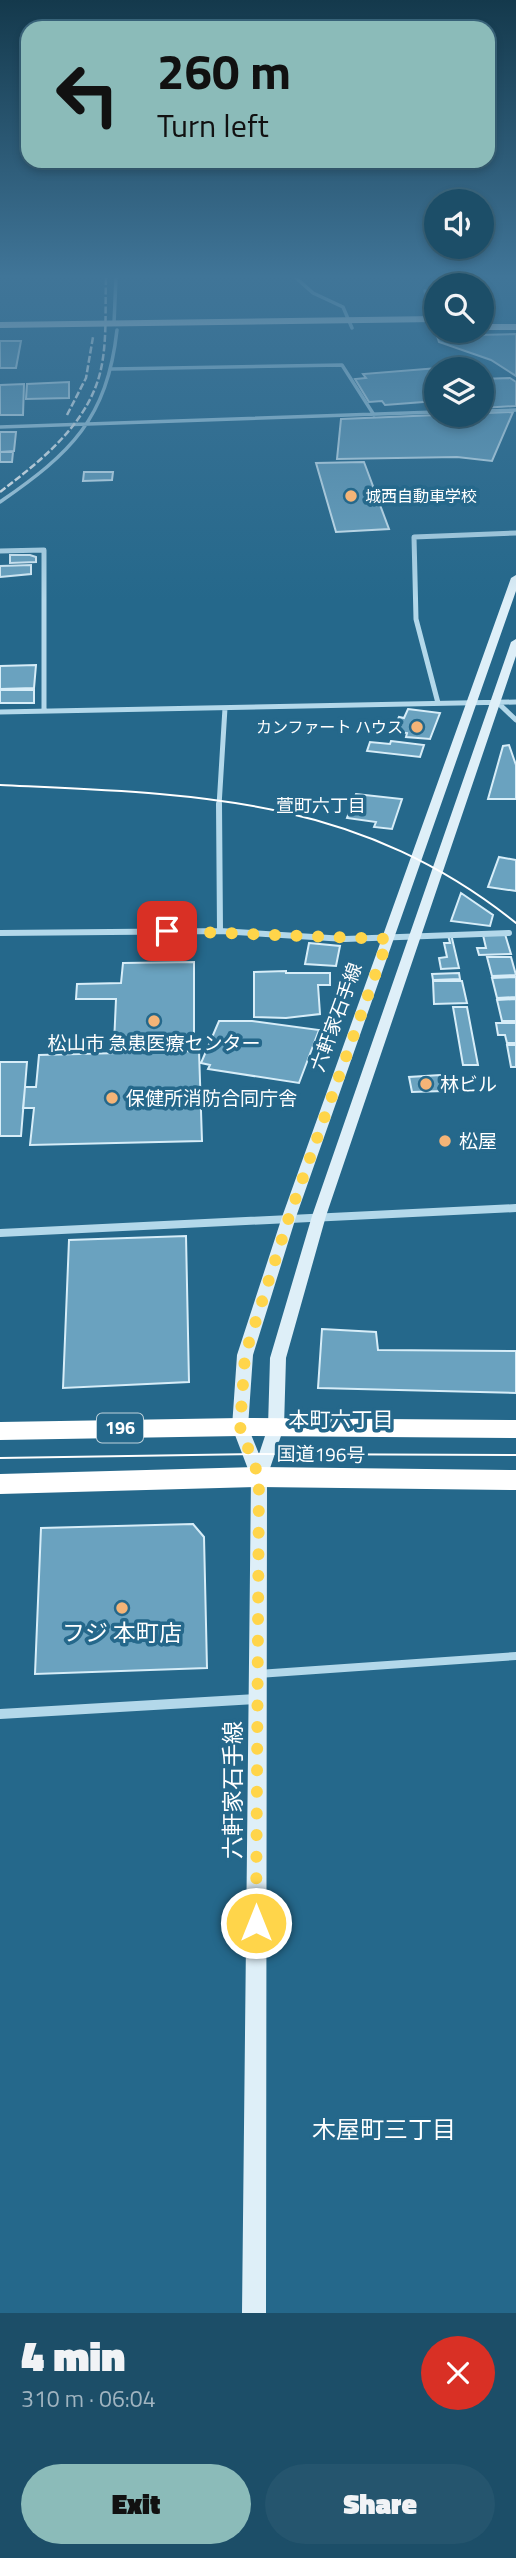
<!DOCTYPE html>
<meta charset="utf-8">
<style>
:root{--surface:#1c4e68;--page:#25556e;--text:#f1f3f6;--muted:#a0b4c0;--line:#3a657c;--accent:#8bbbb9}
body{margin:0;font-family:"Titillium Web","Noto Sans JP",sans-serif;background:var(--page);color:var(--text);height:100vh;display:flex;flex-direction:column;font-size:26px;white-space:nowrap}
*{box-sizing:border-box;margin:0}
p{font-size:23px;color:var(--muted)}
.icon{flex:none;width:38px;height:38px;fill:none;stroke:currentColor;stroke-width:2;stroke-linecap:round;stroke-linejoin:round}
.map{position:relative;height:2313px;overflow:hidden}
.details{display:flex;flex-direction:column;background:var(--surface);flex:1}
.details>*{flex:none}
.banner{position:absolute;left:21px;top:21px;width:474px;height:147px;border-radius:21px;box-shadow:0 4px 10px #0003,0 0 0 2px var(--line);background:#8bbbb9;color:#111;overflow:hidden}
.fabs{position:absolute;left:424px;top:189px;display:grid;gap:14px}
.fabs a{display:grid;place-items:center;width:70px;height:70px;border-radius:50%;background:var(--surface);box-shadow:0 4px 10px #0003,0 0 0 2px var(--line);font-size:35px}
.pin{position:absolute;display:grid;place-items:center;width:60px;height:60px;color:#fff;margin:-30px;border-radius:14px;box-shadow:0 4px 10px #0006}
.me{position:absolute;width:77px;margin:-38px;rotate:0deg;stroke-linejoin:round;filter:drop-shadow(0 0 5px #0008)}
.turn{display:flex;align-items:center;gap:24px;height:147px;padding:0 21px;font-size:32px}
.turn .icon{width:91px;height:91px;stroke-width:2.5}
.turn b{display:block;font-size:49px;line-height:60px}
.round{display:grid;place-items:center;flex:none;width:74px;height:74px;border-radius:37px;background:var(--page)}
.overview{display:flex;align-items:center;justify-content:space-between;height:119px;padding:0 21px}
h1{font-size:42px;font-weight:800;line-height:52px}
.action{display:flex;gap:14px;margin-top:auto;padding:14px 21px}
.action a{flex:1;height:80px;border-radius:42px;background:var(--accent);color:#111;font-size:28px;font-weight:800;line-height:80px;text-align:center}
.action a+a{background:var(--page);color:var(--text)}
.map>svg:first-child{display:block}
.building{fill:#6aa2bf;stroke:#d7edf8;stroke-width:2}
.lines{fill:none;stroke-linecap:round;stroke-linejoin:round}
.street-far4{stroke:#b3d8ea;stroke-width:3.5}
.street-far3{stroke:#b3d8ea;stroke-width:5}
.street-far2{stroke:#b3d8ea;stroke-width:6}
.street-far1{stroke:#b3d8ea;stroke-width:8}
.street{stroke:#b3d8ea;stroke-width:10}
.secondary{fill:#deeff8;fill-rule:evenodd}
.primary{fill:#f6fbfe;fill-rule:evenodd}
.highway{fill:#fff;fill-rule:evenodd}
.tram{stroke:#fff;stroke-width:2}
.rail{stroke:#fff;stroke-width:2.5;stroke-dasharray:7 2.5;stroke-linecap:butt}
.route{stroke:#ffd54a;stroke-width:12;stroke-dasharray:0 21.6}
.poi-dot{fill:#f4b477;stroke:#25688b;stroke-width:2.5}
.labels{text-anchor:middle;stroke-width:7;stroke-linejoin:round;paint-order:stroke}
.far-poi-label{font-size:16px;fill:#fff;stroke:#25688b;text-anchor:start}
.far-neighbourhood-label{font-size:18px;fill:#fff;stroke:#25688b}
.shield{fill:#25688b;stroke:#bed2dc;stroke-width:2}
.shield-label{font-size:18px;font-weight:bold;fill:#fff}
.street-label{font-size:19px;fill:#fff;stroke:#25688b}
.poi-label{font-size:19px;fill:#fff;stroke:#25688b;text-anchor:start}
.neighbourhood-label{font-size:21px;fill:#fff;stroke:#25688b}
.near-poi-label{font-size:23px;fill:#fff;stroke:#25688b}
.near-street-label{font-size:23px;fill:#fff;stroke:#25688b}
.near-neighbourhood-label{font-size:24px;fill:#fff;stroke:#25688b}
</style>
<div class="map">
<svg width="516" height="2313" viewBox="0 0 516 2313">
<rect width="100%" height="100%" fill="#25688b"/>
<!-- building -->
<path class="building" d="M516,334V376L491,360L439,342L437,336Z
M0,341H21L16,368H0Z
M438,368L442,369H436V401L385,405L382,401L369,402L355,379L366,378L363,374Z
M510,378L516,382V406L481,408V379Z
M69,382V398L26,399L27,384Z
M24,384L23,415H0V385Z
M513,412L492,461L457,457L337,459L341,419Z
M0,432H16L14,451L0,452Z
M0,452H13L12,462H0Z
M364,462L389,529L336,532L316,463Z
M84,472H113L112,480L83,481Z
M10,555H30L36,557V562L10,563Z
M31,565V574L0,577V566Z
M36,665L34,688L0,689V666Z
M0,690H34V703H0Z
M408,709L440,713L430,739L406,737L407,733L398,732L402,723L397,721L399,717L404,718Z
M391,741L424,745L420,757L367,751L370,742L390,744Z
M509,745L516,765V799H488L503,746Z
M356,794L402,799L392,829L374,827L376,822L347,818Z
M499,857L516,860V891L488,887Z
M461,893L493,915L490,926L451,921Z
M451,934L459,968L441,969L439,958L447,957L444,943H450L448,935Z
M505,934L511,954L479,955L477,948H486L483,935Z
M309,943L340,946L336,966L305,964Z
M487,957H511L516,975L492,976Z
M194,962V1043L114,1044L116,999H76L77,984L121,983L123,963Z
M286,971V973H330V985H318L320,1014L286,1018L254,1017V972Z
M459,973L460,979L433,980L432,974Z
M516,977V997L497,998L492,978Z
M433,981H462L467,1003L434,1004Z
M516,999V1021H502L497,1000Z
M453,1007H467L478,1065H463Z
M219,1021H252L319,1030L299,1083L208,1069L210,1065L201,1063Z
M496,1023H516V1043H507L505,1035H498Z
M507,1045H516V1067H511Z
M199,1051L202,1141L30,1145L34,1108H23L25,1087H36L39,1055Z
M0,1062H27L21,1136H0Z
M440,1075L444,1091L412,1092L409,1077Z
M186,1236L189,1382L63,1388L69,1240Z
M322,1329L376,1332L378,1350L516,1351V1393L318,1388Z
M193,1524L204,1537L207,1668L35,1674L41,1528Z"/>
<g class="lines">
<!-- street-far4 -->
<path class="street-far4" d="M296,278L313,293L343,307L352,328
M425,291L436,323
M114,323L116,278
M112,369L342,365L374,415
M481,411L516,410
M0,427L436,412
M0,502C71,453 107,419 117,330"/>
<!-- street-far3 -->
<path class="street-far3" d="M0,551L44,550V710
M497,702L516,720
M438,703L416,619L414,537L516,533
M0,712L516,702
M219,806L225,708"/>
<!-- street-far2 -->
<path class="street-far2" d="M219,804L220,931
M0,933L220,931L345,939L509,933"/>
<!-- street-far1 -->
<path class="street-far1" d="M0,1233L516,1208
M258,1674L516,1656"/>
<!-- street -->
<path class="street" d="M0,1714L258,1699"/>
<!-- secondary -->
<path class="secondary" d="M516,575V591L296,1217L253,1355L248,1427L259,1454L268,1427L270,1358L312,1216L511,642L516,639V656L326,1216L286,1358L284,1427L267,1477L266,2313H242L251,1477L232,1427L237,1355L282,1217L511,578Z"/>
<!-- primary -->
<path class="primary" d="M436,316V322L0,328V322Z
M481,324H516V330H481Z"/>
<!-- highway -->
<path class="highway" d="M240,1418L516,1420V1438L240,1436L0,1440V1422Z
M259,1467L516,1470V1490L259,1487L0,1494V1474Z"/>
<!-- tram -->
<path class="tram" d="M0,785C194,794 356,795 516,923
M0,1458L260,1454L516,1455"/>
<!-- rail -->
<path class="rail" d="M67,415L86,378L93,337
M0,492C43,459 92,421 102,364C107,336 105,307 106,278"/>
</g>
<!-- sky -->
<linearGradient id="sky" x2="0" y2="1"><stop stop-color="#14394c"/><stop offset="0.46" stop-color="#407598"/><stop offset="1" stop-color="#407598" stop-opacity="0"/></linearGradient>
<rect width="516" height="601" fill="url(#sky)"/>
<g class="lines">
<!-- route -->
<path class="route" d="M167,931L388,939L289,1217L245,1355L240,1427L259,1477L256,1923"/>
</g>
<!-- markers -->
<g class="poi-dot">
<circle cx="351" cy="496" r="7"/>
<circle cx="417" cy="727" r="7"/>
<circle cx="154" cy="1021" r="7"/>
<circle cx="426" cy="1084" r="7"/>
<circle cx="112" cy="1098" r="7"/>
<circle cx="445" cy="1141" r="7"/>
<circle cx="122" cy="1608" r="7"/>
</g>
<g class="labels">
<!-- far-poi labels -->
<g class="far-poi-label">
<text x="365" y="502">城西自動車学校</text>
<text x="403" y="733" text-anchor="end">カンファート ハウス</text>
</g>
<!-- far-neighbourhood labels -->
<g class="far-neighbourhood-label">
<text x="321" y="812">萱町六丁目</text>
</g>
<!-- shield labels -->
<rect class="shield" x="97" y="1413.5" width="46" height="29" rx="5"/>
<g class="shield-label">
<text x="120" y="1434">196</text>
</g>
<!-- street labels -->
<g class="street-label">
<text transform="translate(336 1017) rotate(-70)" y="7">六軒家石手線</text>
<text transform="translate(321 1454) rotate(1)" y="7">国道196号</text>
</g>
<!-- poi labels -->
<g class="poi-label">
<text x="154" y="1050" text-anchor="middle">松山市 急患医療センター</text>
<text x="440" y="1091">林ビル</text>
<text x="126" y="1105">保健所消防合同庁舎</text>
<text x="459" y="1148">松屋</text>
</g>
<!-- neighbourhood labels -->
<g class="neighbourhood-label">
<text x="341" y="1427">本町六丁目</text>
</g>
<!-- near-poi labels -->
<g class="near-poi-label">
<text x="122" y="1641">フジ 本町店</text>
</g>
<!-- near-street labels -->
<g class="near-street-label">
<text transform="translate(233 1790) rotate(-90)" y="8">六軒家石手線</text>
</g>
<!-- near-neighbourhood labels -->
<g class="near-neighbourhood-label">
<text x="384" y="2138">木屋町三丁目</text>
</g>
</g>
</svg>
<div class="fabs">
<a><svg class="icon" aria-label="sound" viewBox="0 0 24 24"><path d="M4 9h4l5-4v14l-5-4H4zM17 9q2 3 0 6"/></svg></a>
<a><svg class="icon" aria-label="search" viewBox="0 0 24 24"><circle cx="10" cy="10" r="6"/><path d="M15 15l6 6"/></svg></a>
<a><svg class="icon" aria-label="layers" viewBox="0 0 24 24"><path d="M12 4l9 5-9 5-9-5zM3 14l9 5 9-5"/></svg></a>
</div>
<div class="pin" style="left:167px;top:931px;background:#d93025"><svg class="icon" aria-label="arrive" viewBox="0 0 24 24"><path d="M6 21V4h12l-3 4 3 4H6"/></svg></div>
<svg class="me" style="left:256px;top:1923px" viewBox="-20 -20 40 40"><circle r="17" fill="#ffd54a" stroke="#fff" stroke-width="3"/><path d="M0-11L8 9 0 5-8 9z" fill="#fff"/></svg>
<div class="banner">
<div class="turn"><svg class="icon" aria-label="left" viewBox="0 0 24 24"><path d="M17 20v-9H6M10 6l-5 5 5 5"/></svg><div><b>260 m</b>Turn left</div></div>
</div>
</div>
<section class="details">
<div class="overview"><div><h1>4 min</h1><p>310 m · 06:04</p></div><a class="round" style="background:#d93025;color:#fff"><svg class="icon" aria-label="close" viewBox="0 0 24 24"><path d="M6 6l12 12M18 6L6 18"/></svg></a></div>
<div class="action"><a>Exit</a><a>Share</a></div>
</section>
